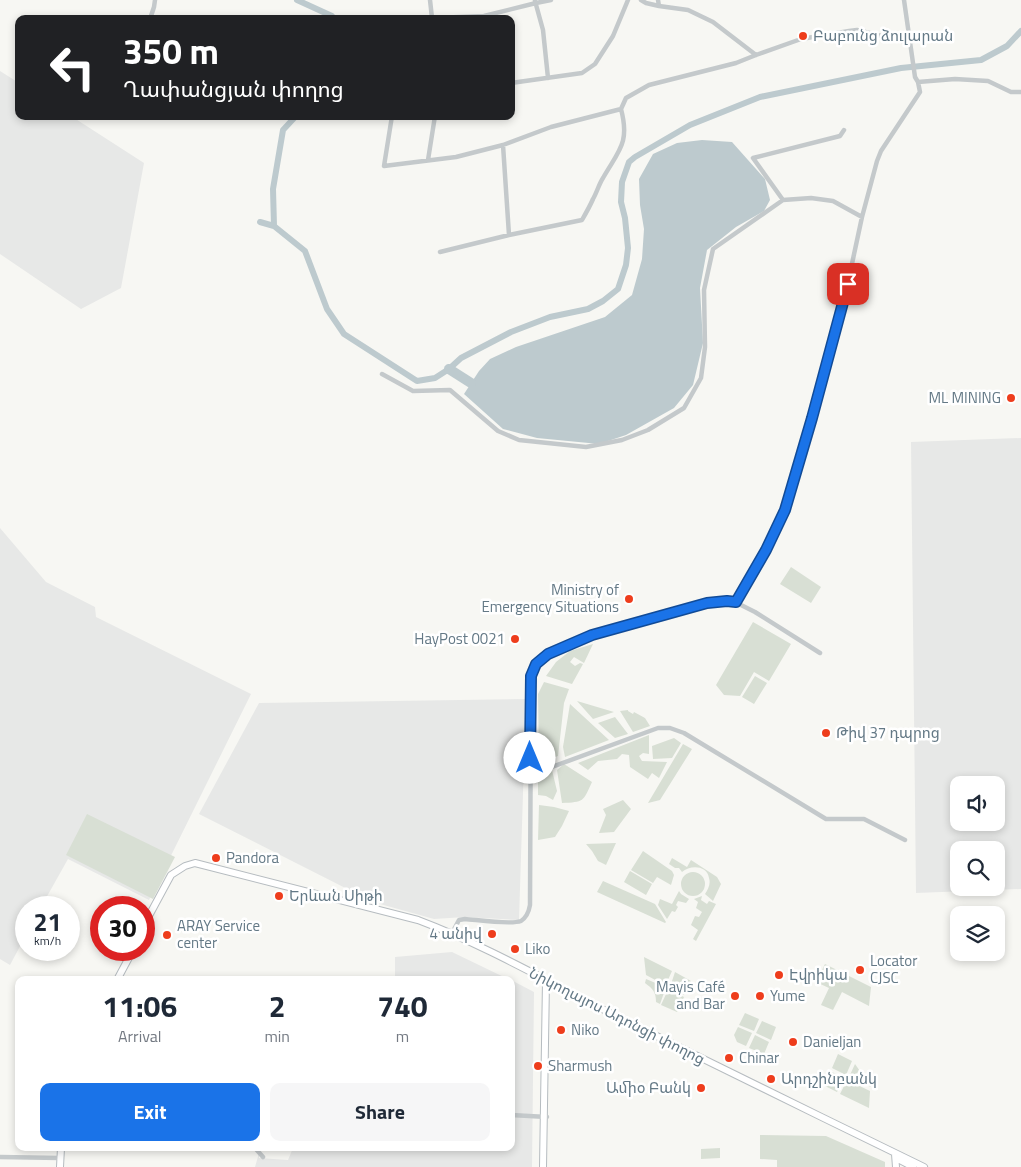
<!DOCTYPE html>
<meta charset="utf-8">
<style>
:root{--surface:#fff;--page:#f6f6f7;--text:#1f2937;--muted:#747a83;--accent:#1a73e8}
body{margin:0;font-family:"Titillium Web","Noto Sans Armenian",sans-serif;background:var(--page);color:var(--text);height:100vh;display:flex;flex-direction:column;font-size:19px;white-space:nowrap}
*{box-sizing:border-box;margin:0}
p{font-size:16px;color:var(--muted)}
.icon{flex:none;width:28px;height:28px;fill:none;stroke:currentColor;stroke-width:2;stroke-linecap:round;stroke-linejoin:round}
.map{position:relative;flex:1;overflow:hidden}
.details{position:absolute;left:15px;top:976px;width:500px;height:175px;display:flex;flex-direction:column;background:var(--surface);border-radius:10px;box-shadow:0 2px 8px #0003}
.details>*{flex:none}
.top-card{position:absolute;left:15px;top:15px;width:500px;height:105px;border-radius:10px;box-shadow:0 2px 8px #0003;background:#202124;color:#fff;overflow:hidden}
.buttons{position:absolute;left:950px;top:776px;display:grid;gap:10px}
.buttons a{display:grid;place-items:center;width:55px;height:55px;border-radius:10px;background:var(--surface);box-shadow:0 2px 8px #0003;font-size:25px}
.speed{position:absolute;left:15px;top:896px;display:flex;gap:10px;font-size:25px;font-weight:700;text-align:center}
.speed>*{display:grid;place-content:center;width:65px;height:65px;border-radius:50%;background:var(--surface);box-shadow:0 2px 8px #0003;line-height:1}
.speed small{font-size:12px;font-weight:400}
.speed .limit{border:8px solid #d22;background:#fff;color:#111}
.pin{position:absolute;display:grid;place-items:center;width:42px;height:42px;color:#fff;margin:-21px;border-radius:10px;box-shadow:0 2px 8px #0006}
.me{position:absolute;width:55px;margin:-28px;rotate:0deg;stroke-linejoin:round;filter:drop-shadow(0 0 4px #0008)}
.turn{display:flex;align-items:center;gap:18px;height:105px;padding:0 25px;font-size:22px}
.turn .icon{width:65px;height:65px;stroke-width:2.5}
.turn b{display:block;font-size:35px;line-height:42px}
.eta{display:flex;justify-content:space-evenly;align-items:center;height:85px;text-align:center}
.eta b{font-size:30px;font-weight:700;line-height:35px}
.action{display:flex;gap:10px;margin-top:auto;padding:10px 25px}
.action a{flex:1;height:58px;border-radius:10px;background:var(--accent);color:#fff;font-size:20px;font-weight:700;line-height:58px;text-align:center}
.action a+a{background:var(--page);color:var(--text)}
.map>svg:first-child{display:block}
.built{fill:#e7e8e7;fill-rule:evenodd}
.green{fill:#d8dfd4}
.water{fill:#bdcace}
.lines{fill:none;stroke-linecap:round;stroke-linejoin:round}
.canal{stroke:#bdcace;stroke-width:6}
.river{stroke:#bdcace;stroke-width:10}
.secondary-casing{stroke:#b6bcc0;stroke-width:8}
.street{stroke:#c4c9cb;stroke-width:4.5}
.secondary{stroke:#fff;stroke-width:6}
.route-casing{stroke:#114b97;stroke-width:12}
.route{stroke:#1a73e8;stroke-width:9}
.poi-dot{fill:#ee3d1c;stroke:#fff;stroke-width:2}
.labels{text-anchor:middle;stroke-width:5;stroke-linejoin:round;paint-order:stroke}
.poi-label{font-size:15px;fill:#647986;stroke:#fff;text-anchor:start}
.street-label{font-size:15px;fill:#647986;stroke:#fff}
</style>
<div class="map">
<svg width="1021" height="1167" viewBox="0 0 1021 1167">
<rect width="100%" height="100%" fill="#f7f7f3"/>
<!-- built -->
<path class="built" d="M0,71L19,83V116H71L144,163L121,288L81,309L0,254Z
M1021,438V889L916,893L911,442ZM959,785H996V822H959ZM959,850H996V888H959Z
M0,528L46,582L95,607L96,617L251,694L149,900L68,859L41,907L26,908V935L10,965L0,959Z
M526,699L519,920L465,917L434,919L373,902L199,814L259,703Z
M452,952L510,980H395V957Z
M511,980L534,992L532,1167H255L259,1153V1158L288,1160L293,1148H511Z"/>
<!-- green -->
<path class="green" d="M791,567L821,587L811,603L780,584Z
M753,622L791,644L769,681L754,672L740,696L724,695L716,685Z
M593,644L584,663L574,657L570,662L575,666L580,663L583,664L572,684L546,676L556,662L570,651Z
M755,676L767,683L754,704L742,697Z
M544,682L569,689L564,703L558,756L539,763L538,694Z
M577,701L614,712L593,719Z
M570,704L609,740L565,757L563,747Z
M628,710V711L633,714L634,712L645,718L650,726L633,732L620,711Z
M615,717L628,734L615,738L598,723Z
M649,735V754L643,753L639,756L642,761L667,762L659,778L652,773L648,779L630,767L629,755L622,754L617,759L598,761L588,770L578,763Z
M674,738L681,743L672,758L653,759L652,746Z
M683,744L692,749L660,800L648,803Z
M564,764L592,782C583,802 584,802 562,803L557,770Z
M552,770L557,791L553,800L546,796L538,795V776Z
M623,800L631,809L614,832L599,833L606,815L603,809Z
M539,805L554,807L569,811L562,826L555,837L538,840Z
M87,814L175,857L153,899L66,855Z
M616,843L606,865L598,861L592,851L586,844Z
M643,851L672,871L674,875L671,885L657,877L653,883L631,870Z
M672,858L687,867L691,860L717,877L721,884L713,901L705,894C708,889 711,884 709,878C707,865 690,865 682,872L679,868H675L669,864Z
M630,871L652,884L646,895L624,882Z
M681 884a12 12 0 1 1 24 0a12 12 0 1 1-24 0Z
M603,881L655,904L666,922L665,923L597,892Z
M679,891L681,894L689,899L686,903L678,901L676,905L678,907L675,912L672,911L667,919L658,905L660,899L672,904Z
M702,896L701,900L707,904L709,901L716,904L696,941L693,939L698,930L691,925L695,916L699,917L702,912L696,908L698,902L694,899Z
M644,957L672,971L667,982H659L646,975Z
M825,964L871,987L869,1006L842,992L833,1010L821,1005L829,988L816,982Z
M675,972L691,981L684,995L672,989V981Z
M646,979L658,984L660,988L665,990L660,1004L656,1002C656,992 653,989 645,983Z
M671,991L684,997L677,1012L661,1005L667,992Z
M745,1013L759,1019L754,1031L739,1025Z
M762,1021L776,1027L771,1040L756,1033Z
M738,1027L752,1033L746,1046L737,1042L734,1035Z
M755,1035L769,1042L764,1054L749,1048Z
M838,1054L852,1061L846,1075L832,1068Z
M855,1064L871,1087L849,1077Z
M830,1071L844,1078L837,1092L823,1085Z
M847,1080L870,1091L869,1108L840,1094Z
M760,1135L826,1136L885,1162V1167H777V1160L760,1159Z
M720,1148V1158L701,1159V1149Z"/>
<!-- water -->
<path class="water" d="M702,140L732,142L765,179L770,200L764,211L736,227L707,250L700,288L703,343L693,385L674,408L626,435L599,444L537,438L503,429L464,394L479,371L490,359L516,347L605,317L632,295L642,259L644,229L640,205L639,179L653,154L677,143Z"/>
<g class="lines">
<!-- canal -->
<path class="canal" d="M297,0L332,16L333,19
M260,222L274,226L305,251L327,309L344,334L417,381L435,378L449,369L461,358L511,332L550,317L588,309L603,301L618,289L626,265L628,248L625,218L621,202L622,182L629,162L635,157L690,125L760,97L901,68L981,60L1007,46L1021,31
M274,226L273,189L283,130L296,116"/>
<!-- river -->
<path class="river" d="M449,369L471,383"/>
<defs>
<path id="secondary" d="M144,925L171,875L185,866L195,863L418,920C487,946 552,984 618,1017C720,1068 822,1117 924,1167
M117,980L133,950
M895,1154L896,1167
M898,1159L913,1167
M60,1167L61,1148
M543,1167L546,981"/>
</defs>
<!-- secondary casing -->
<use href="#secondary" class="secondary-casing"/>
<!-- street -->
<path class="street" d="M430,0L432,18
M641,0L646,3L659,6
M658,0L659,6L688,10L713,22L756,55
M535,1L543,30L548,78
M150,19L154,7L155,0
M411,19L484,16L536,3L551,0
M918,82L955,79L988,81L1011,92H1021
M511,83L582,73L595,64L613,36L628,0
M392,116L384,166L456,157L503,145L551,127L621,109
M503,145L509,235
M428,160L435,116
M783,200L753,158L840,136L844,130
M440,252L509,235L582,220C586,213 590,206 593,199C597,192 599,184 603,178C619,150 630,143 621,109L626,98L649,85L736,63L756,55L801,39L849,31L857,30L910,43
M382,374L413,391L450,390L498,431L519,440L586,447L622,440L648,430L684,408L701,378L705,347L704,290L713,249L783,200L811,198L833,201L862,217
M735,602L766,550L785,510L812,418L844,301L862,217L877,161L881,151L920,92L918,82L915,77L904,0
M530,775L658,728H670L684,733L826,819H864L905,840
M451,935L459,920L465,919C478,920 511,925 521,921C527,917 529,911 530,905L531,676L536,664L548,654L592,635L716,601H727L735,602L755,612L820,653
M511,1115L547,1117
M255,1148L263,1157
M0,1157L60,1158"/>
<!-- secondary -->
<use href="#secondary" class="secondary"/>
</g>
<g class="lines">
<defs>
<path id="route" d="M530,758L531,676L536,664L548,654L592,635L707,603L727,601L736,602L766,550L785,510L812,418L848,284"/>
</defs>
<!-- route casing -->
<use href="#route" class="route-casing"/>
<!-- route -->
<use href="#route" class="route"/>
</g>
<!-- markers -->
<g class="poi-dot">
<circle cx="803" cy="36" r="5"/>
<circle cx="1011" cy="398" r="5"/>
<circle cx="629" cy="599" r="5"/>
<circle cx="515" cy="639" r="5"/>
<circle cx="826" cy="733" r="5"/>
<circle cx="216" cy="858" r="5"/>
<circle cx="279" cy="896" r="5"/>
<circle cx="492" cy="934" r="5"/>
<circle cx="167" cy="935" r="5"/>
<circle cx="515" cy="949" r="5"/>
<circle cx="860" cy="970" r="5"/>
<circle cx="779" cy="975" r="5"/>
<circle cx="735" cy="996" r="5"/>
<circle cx="760" cy="996" r="5"/>
<circle cx="561" cy="1030" r="5"/>
<circle cx="793" cy="1042" r="5"/>
<circle cx="729" cy="1058" r="5"/>
<circle cx="538" cy="1066" r="5"/>
<circle cx="771" cy="1079" r="5"/>
<circle cx="701" cy="1088" r="5"/>
</g>
<g class="labels">
<!-- poi labels -->
<g class="poi-label">
<text x="813" y="41">Բաբունց ձուլարան</text>
<text x="1001" y="403" text-anchor="end">ML MINING</text>
<text x="619" y="595" text-anchor="end">Ministry of<tspan x="619" dy="17">Emergency Situations</tspan></text>
<text x="505" y="644" text-anchor="end">HayPost 0021</text>
<text x="836" y="738">Թիվ 37 դպրոց</text>
<text x="226" y="863">Pandora</text>
<text x="289" y="901">Երևան Սիթի</text>
<text x="177" y="931">ARAY Service<tspan x="177" dy="17">center</tspan></text>
<text x="482" y="939" text-anchor="end">4 անիվ</text>
<text x="525" y="954">Liko</text>
<text x="870" y="966">Locator<tspan x="870" dy="17">CJSC</tspan></text>
<text x="789" y="980">Էվրիկա</text>
<text x="725" y="992" text-anchor="end">Mayis Café<tspan x="725" dy="17">and Bar</tspan></text>
<text x="770" y="1001">Yume</text>
<text x="571" y="1035">Niko</text>
<text x="803" y="1047">Danieljan</text>
<text x="739" y="1063">Chinar</text>
<text x="548" y="1071">Sharmush</text>
<text x="781" y="1084">Արդշինբանկ</text>
<text x="691" y="1093" text-anchor="end">Ամիօ Բանկ</text>
</g>
<!-- street labels -->
<g class="street-label">
<text transform="translate(617 1016) rotate(27)" y="5">Նիկողայոս Ադոնցի փողոց</text>
</g>
</g>
</svg>
<div class="buttons">
<a><svg class="icon" aria-label="sound" viewBox="0 0 24 24"><path d="M4 9h4l5-4v14l-5-4H4zM17 9q2 3 0 6"/></svg></a>
<a><svg class="icon" aria-label="search" viewBox="0 0 24 24"><circle cx="10" cy="10" r="6"/><path d="M15 15l6 6"/></svg></a>
<a><svg class="icon" aria-label="layers" viewBox="0 0 24 24"><path d="M12 4l9 5-9 5-9-5zM3 14l9 5 9-5"/></svg></a>
</div>
<div class="speed"><div>21<small>km/h</small></div><div class="limit">30</div></div>
<div class="pin" style="left:848px;top:284px;background:#d93025"><svg class="icon" aria-label="arrive" viewBox="0 0 24 24"><path d="M6 21V4h12l-3 4 3 4H6"/></svg></div>
<svg class="me" style="left:530px;top:758px" viewBox="-20 -20 40 40"><circle r="19" fill="#fff"/><path d="M0-13L10 11 0 6-10 11z" fill="#1a73e8"/></svg>
<div class="top-card">
<div class="turn"><svg class="icon" aria-label="left" viewBox="0 0 24 24"><path d="M17 20v-9H6M10 6l-5 5 5 5"/></svg><div><b>350 m</b>Ղափանցյան փողոց</div></div>
</div>
<section class="details">
<div class="eta">
<div><b>11:06</b><p>Arrival</p></div>
<div><b>2</b><p>min</p></div>
<div><b>740</b><p>m</p></div>
</div>
<div class="action"><a>Exit</a><a>Share</a></div>
</section>
</div>
